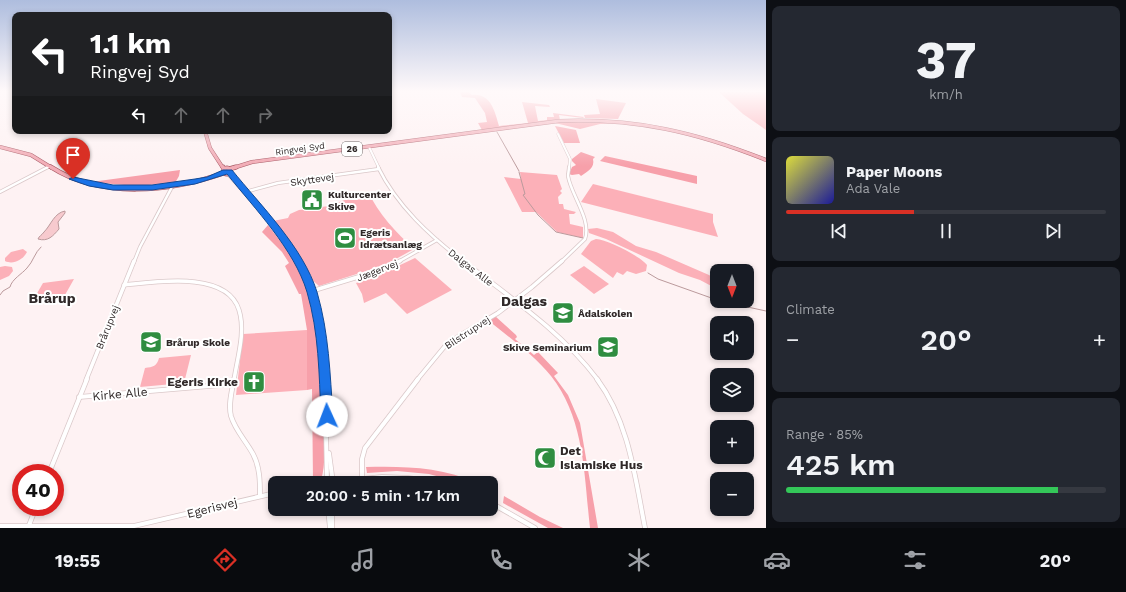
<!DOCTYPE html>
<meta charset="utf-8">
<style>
body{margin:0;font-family:"Work Sans",sans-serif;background:#242831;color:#f1f3f6;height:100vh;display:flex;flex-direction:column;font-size:15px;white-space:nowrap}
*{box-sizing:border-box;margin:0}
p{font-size:13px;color:#9ea1a6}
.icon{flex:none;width:22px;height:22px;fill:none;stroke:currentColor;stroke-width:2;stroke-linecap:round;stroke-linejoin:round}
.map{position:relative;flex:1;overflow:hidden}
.panel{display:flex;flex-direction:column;gap:6px;padding:6px;background:#0d0f14;width:360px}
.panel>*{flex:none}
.banner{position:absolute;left:12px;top:12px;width:380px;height:122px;border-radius:8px;box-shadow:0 2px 6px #0003;background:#202124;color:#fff;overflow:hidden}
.needle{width:26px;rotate:180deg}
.controls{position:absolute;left:710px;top:264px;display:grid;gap:8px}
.controls a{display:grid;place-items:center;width:44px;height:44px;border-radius:8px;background:#171b24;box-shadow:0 2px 6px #0003;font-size:20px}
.speed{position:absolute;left:12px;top:464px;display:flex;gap:8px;font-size:20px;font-weight:700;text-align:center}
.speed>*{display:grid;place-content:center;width:52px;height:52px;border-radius:50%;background:#171b24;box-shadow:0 2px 6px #0003;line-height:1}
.speed .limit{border:6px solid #d22;background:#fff;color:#111}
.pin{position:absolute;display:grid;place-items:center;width:34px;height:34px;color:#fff;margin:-41px -17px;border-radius:50% 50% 50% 0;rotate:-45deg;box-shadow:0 0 4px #0007}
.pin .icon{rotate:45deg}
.me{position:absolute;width:44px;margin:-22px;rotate:358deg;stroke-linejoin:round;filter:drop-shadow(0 0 3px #0008)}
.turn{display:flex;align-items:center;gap:14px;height:84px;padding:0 12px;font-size:18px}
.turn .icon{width:52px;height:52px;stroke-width:2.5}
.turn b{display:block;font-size:28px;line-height:34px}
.lanes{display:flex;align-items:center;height:38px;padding:0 12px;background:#0003;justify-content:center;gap:20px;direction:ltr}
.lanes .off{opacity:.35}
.big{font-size:30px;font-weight:600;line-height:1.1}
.panel .widget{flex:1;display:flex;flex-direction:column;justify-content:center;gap:6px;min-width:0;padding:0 14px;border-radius:8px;background:#242831}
.panel .dial{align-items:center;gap:0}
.dial b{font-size:52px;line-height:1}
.song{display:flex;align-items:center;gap:12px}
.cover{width:48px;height:48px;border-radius:6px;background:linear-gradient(135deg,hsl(60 70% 55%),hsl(240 70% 35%))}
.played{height:4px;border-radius:2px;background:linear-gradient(90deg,#d93025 40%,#363941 40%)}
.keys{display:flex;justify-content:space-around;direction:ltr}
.heat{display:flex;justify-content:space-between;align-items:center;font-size:22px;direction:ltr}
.charge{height:6px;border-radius:3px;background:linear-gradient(90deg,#34c759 85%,#363941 0)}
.trip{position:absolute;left:268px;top:476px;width:230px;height:40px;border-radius:8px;background:#171b24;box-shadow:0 2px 6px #0003;font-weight:600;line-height:40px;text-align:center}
.tab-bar{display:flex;height:64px;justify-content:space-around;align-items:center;background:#090b0e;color:#9ea1a6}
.tab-bar .icon{width:28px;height:28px}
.tab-bar .current{color:#d93025}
.tab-bar b{font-size:18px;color:#f1f3f6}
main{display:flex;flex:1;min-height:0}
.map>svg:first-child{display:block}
.green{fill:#fcb0b8}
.forest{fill:#f7a0aa}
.water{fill:#f7cace;stroke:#bb9a9c}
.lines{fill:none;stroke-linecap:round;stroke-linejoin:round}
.stream{stroke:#bb9a9c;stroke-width:1}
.minor-far3-casing{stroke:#dac8c9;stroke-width:3}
.minor-far2-casing{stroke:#dac8c9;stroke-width:4}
.minor-far1-casing{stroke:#dac8c9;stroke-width:5}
.minor-casing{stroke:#dac8c9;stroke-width:5.5}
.major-far1-casing{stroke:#a85a65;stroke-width:4}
.major-casing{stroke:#a85a65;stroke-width:5}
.minor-far3{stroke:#fff;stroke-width:2}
.minor-far2{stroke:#fff;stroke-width:2.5}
.minor-far1{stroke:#fff;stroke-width:3.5}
.minor{stroke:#fff;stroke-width:4}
.major-far1{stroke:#f2acb6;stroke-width:3}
.major{stroke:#f2acb6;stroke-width:3.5}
.route{fill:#1a73e8;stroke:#114b97}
.labels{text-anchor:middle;stroke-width:4;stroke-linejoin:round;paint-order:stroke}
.far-street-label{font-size:9px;fill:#302929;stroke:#fff}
.shield{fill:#fff;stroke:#6e6969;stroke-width:1}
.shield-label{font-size:9px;font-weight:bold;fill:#302929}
.street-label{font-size:10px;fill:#302929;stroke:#fff}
.poi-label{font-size:10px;font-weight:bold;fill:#302929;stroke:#fff;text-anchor:start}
.near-poi-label{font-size:12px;font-weight:bold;fill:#302929;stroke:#fff;text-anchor:end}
.near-street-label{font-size:12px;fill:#302929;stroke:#fff}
.district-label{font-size:14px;font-weight:bold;fill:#302929;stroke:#fff}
</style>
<main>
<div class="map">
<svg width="766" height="528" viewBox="0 0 766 528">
<rect width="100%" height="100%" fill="#fef2f3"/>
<g class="green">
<path d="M719,92H766V130L743,114Z"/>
<path d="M520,172L557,175L562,189L560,191L562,193L558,197L559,204H563L564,209L576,212L574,214H569L570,224L583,227V238L557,232L536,212H522L504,177L521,179Z"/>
<path d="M593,184L713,214V222L718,237L581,202Z"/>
<path d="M368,191C378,214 397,233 414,249L385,265L319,286L310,278L298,254L273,221L288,218L290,214L299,210L329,206Z"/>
<path d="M597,228L613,232L636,246L656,252L709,275L717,280V289L700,280L679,273L606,239L589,233L588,229Z"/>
<path d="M596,239C608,240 640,256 647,265L646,271L636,274L627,271L623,275L617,272L613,278L581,254L591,241Z"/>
<path d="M23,249L27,252C23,260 13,265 5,261V258L11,252Z"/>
<path d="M415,258L452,290L407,314L386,293L364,303L362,294L356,283L381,274Z"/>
<path d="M5,266L12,267L13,271L9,276L0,280V267Z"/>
<path d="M584,266L609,284L594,294L570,275Z"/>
<path d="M74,279L61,302H32L43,283Z"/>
<path d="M307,330V390L236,395L243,334Z"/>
<path d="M191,355L184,383L140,387L145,368C153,367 157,366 159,358Z"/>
</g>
<g class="forest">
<path d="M460,92H469L472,95C491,93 495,112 499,126L528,123L522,102L549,105L550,107L535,106L538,121L547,120V117H554L553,113L584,117L583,118L559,115L560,120L482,130L478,123L487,122L485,113L475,98L462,97Z"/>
<path d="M596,99L626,103L618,119L585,118L584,115L600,114Z"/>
<path d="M565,122L615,123L600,124L580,129L555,123Z"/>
<path d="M555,126L576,130L580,143H564Z"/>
<path d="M581,152L595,157L593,159C595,168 588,171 581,176L579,174L572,175L569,174L572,167L576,165L572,161V159Z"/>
<path d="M605,156L697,176V184L600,161Z"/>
<path d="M180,170L179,176L175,183L135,186L91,182Z"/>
<path d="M268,225C278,238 288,250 296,265C321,312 321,364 323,417C323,437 327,461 321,480L313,481L312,389L307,390V330L301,294H299L285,266L289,263L282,252L262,232Z"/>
<path d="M495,316L516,335L517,337L515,339L534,355L538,352L558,373L554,376L568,395L580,423L598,528H590C584,476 585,419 551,376C534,355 510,338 489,321Z"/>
<path d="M366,467C404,466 442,467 477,483H462L429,474L397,471L367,473Z"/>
<path d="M504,496L540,517L563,528H548L503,503Z"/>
</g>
<path class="water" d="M65,211V213L58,222L59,229C53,236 48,242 38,239C39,236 42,235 44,232C51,225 54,213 65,211Z"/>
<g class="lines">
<g class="stream">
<path d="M757,92H760"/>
<path d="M764,92L766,94"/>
<path d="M497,132L519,171"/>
<path d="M519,172L525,194L523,195L538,215L556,232L583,238"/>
<path d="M648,273L658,279L717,300"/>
<path d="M0,295L3,291L10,287C12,279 22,274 27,268C33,262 35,252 41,247"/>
<path d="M720,301L766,311"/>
</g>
<g class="minor-far3-casing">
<g id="minor-far3">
<path d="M558,134L570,159L569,168"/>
<path d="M369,147L379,168"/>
<path d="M46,168L50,166"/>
</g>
</g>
<g class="minor-far2-casing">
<g id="minor-far2">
<path d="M378,167C397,206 430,236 464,262"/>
<path d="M227,173L275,227L298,262"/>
<path d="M0,192L48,167"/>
<path d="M245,192L278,183L379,169"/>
<path d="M134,262L140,247L173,185"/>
<path d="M398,262L437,240"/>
<path d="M561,262L585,239C592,220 571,195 568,176C568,174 569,170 569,167"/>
</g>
</g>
<g class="minor-far1-casing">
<g id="minor-far1">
<path d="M298,261C318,297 323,339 325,380"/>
<path d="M463,261C511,298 561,331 598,380"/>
<path d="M124,285C155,282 227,270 239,310C246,332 237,359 234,380"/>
<path d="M312,291L381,270L400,261"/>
<path d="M86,380L134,261"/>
<path d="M417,380L445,346L459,336L498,313L532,287L562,261"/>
</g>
</g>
<g class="minor-casing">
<g id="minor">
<path d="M234,379C232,391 228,404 231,416C235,430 246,441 253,454C260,467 260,482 260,496"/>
<path d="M325,379L327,483"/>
<path d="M597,379C629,422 635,477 645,528"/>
<path d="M79,397L233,384"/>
<path d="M329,453L333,483"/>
<path d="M49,473L87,379"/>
<path d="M324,483L382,477L408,478L441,483"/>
<path d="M362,483V459L365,448L418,379"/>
<path d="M363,483L385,479"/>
<path d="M491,503L535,528"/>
<path d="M328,509L330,528"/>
<path d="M332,509V528"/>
<path d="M0,526H134L275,493"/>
<path d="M28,528L36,507"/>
</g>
</g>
<g class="major-far1-casing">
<g id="major-far1">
<path d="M205,131L210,148L223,168"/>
<path d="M0,147L31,155L52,168"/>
<path d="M233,168L252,162L559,121C635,118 696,132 766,160"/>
</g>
</g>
<g class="major-casing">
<g id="major">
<path d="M51,167C101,199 170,192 224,173"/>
<path d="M223,167L224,169"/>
<circle cx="227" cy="171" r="3"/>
<path d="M229,169L236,167"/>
</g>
</g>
<use href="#minor-far3" class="minor-far3"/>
<use href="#minor-far2" class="minor-far2"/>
<use href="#minor-far1" class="minor-far1"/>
<use href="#minor" class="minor"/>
<use href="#major-far1" class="major-far1"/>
<use href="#major" class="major"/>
</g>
<linearGradient id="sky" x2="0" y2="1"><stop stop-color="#aebdde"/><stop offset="0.55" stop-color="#fff9fa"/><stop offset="1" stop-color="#fff9fa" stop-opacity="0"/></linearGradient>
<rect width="766" height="166" fill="url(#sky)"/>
<path class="route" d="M223,170H232C261,206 303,247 317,292C329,333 330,374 333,416L331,420L327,422L322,420L321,416C319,374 319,333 307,292C294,249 255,209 227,174L195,184L152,190H113L89,186L69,179L73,177L113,185H152L195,179L207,177Z"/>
<defs>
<g id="civic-square" transform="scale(1.15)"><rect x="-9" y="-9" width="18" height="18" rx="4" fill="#2f8d40" stroke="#fff"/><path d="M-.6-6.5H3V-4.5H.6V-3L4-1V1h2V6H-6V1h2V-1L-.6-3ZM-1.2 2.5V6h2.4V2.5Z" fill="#fff"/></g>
<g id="stadium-square" transform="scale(1.15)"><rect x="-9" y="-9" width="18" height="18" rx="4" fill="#2f8d40" stroke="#fff"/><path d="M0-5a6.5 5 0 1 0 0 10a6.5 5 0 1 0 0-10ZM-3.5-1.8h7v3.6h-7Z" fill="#fff"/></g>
<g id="school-square" transform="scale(1.15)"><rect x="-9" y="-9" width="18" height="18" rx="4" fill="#2f8d40" stroke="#fff"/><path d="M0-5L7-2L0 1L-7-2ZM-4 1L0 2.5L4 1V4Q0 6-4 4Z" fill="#fff"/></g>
<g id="church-square" transform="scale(1.15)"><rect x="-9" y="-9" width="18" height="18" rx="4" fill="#2f8d40" stroke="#fff"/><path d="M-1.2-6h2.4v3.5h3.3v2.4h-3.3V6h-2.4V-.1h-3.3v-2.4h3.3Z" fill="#fff"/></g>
<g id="mosque-square" transform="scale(1.15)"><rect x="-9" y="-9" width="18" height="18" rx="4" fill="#2f8d40" stroke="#fff"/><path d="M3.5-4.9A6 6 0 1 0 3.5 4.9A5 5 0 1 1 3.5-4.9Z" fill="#fff"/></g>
</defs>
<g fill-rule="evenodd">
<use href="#civic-square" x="312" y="200"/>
<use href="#stadium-square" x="345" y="238"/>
<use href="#school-square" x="563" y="313"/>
<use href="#school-square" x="151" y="342"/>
<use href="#school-square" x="608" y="347"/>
<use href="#church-square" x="254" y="382"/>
<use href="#mosque-square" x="545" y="458"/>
</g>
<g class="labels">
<g class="far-street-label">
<text transform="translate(300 149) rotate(-8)" y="3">Ringvej Syd</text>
</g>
<rect class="shield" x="342" y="142" width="20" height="14" rx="3"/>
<g class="shield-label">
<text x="352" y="152">26</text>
</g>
<g class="street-label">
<text transform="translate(312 179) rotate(-8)" y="4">Skyttevej</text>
<text transform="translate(471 267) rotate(38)" y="4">Dalgas Alle</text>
<text transform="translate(377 270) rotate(-21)" y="4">Jægervej</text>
<text transform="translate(107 327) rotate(-68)" y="4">Brårupvej</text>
<text transform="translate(467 332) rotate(-33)" y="4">Bilstrupvej</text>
</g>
<g class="poi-label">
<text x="328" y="198">Kulturcenter<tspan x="328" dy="12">Skive</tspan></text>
<text x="360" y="236">Egeris<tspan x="360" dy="12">Idrætsanlæg</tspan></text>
<text x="578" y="317">Ådalskolen</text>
<text x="166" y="346">Brårup Skole</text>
<text x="592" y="351" text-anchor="end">Skive Seminarium</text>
</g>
<g class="near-poi-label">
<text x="238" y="386">Egeris Kirke</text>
<text x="560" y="455" text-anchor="start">Det<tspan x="560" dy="14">Islamiske Hus</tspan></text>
</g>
<g class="near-street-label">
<text transform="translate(120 394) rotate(-5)" y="4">Kirke Alle</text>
<text transform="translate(212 508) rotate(-14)" y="4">Egerisvej</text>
</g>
<g class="district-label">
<text x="52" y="303">Brårup</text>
<text x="524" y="306">Dalgas</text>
</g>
</g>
</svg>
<div class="controls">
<a><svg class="needle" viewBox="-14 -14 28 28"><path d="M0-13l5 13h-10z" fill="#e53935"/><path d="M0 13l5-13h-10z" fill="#9ea1a6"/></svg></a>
<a><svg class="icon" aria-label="sound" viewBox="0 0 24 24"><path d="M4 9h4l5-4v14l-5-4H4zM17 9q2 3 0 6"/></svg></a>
<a><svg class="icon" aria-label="layers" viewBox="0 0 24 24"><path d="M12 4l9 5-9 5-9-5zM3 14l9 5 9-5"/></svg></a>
<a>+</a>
<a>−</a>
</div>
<div class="speed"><div class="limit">40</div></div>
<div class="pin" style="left:73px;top:179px;background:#d93025"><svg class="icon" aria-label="arrive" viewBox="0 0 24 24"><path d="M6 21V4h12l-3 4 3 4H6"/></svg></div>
<svg class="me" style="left:327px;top:416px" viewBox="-20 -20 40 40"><circle r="19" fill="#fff"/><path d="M0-13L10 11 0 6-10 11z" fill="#1a73e8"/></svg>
<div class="trip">20:00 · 5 min · 1.7 km</div>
<div class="banner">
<div class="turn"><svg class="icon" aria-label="left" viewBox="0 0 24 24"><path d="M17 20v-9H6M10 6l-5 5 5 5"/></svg><div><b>1.1 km</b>Ringvej Syd</div></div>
<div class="lanes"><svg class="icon" aria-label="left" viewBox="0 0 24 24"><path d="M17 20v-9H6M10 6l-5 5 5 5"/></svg><svg class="icon off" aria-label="ahead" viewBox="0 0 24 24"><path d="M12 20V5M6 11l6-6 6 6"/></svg><svg class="icon off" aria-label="ahead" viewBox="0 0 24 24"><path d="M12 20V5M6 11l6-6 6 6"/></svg><svg class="icon off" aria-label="right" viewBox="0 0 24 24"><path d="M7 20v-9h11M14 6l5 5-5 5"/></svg></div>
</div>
</div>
<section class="panel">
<div class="widget dial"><b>37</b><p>km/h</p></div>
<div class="widget">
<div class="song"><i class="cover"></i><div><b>Paper Moons</b><p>Ada Vale</p></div></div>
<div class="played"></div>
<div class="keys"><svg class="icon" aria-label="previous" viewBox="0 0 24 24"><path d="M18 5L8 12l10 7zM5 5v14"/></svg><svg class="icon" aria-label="pause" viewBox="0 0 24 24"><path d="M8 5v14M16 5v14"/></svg><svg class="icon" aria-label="next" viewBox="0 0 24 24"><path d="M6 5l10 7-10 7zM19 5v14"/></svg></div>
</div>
<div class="widget"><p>Climate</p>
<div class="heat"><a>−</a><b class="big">20°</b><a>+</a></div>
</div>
<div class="widget"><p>Range · 85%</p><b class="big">425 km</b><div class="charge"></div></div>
</section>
</main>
<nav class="tab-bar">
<b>19:55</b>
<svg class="icon current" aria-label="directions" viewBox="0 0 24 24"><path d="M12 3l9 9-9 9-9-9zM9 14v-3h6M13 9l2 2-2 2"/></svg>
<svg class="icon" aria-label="music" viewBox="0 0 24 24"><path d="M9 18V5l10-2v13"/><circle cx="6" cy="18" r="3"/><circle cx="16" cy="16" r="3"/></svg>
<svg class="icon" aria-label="phone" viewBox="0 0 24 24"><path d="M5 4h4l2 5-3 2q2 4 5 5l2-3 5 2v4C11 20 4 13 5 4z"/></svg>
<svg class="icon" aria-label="climate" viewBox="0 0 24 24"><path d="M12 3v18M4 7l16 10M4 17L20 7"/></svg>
<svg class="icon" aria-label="car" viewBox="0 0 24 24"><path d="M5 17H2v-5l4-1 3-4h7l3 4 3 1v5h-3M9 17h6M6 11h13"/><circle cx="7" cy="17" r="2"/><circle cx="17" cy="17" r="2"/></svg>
<svg class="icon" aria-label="filters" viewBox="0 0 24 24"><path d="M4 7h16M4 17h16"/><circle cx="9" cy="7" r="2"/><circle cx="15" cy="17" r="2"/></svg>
<b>20°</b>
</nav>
